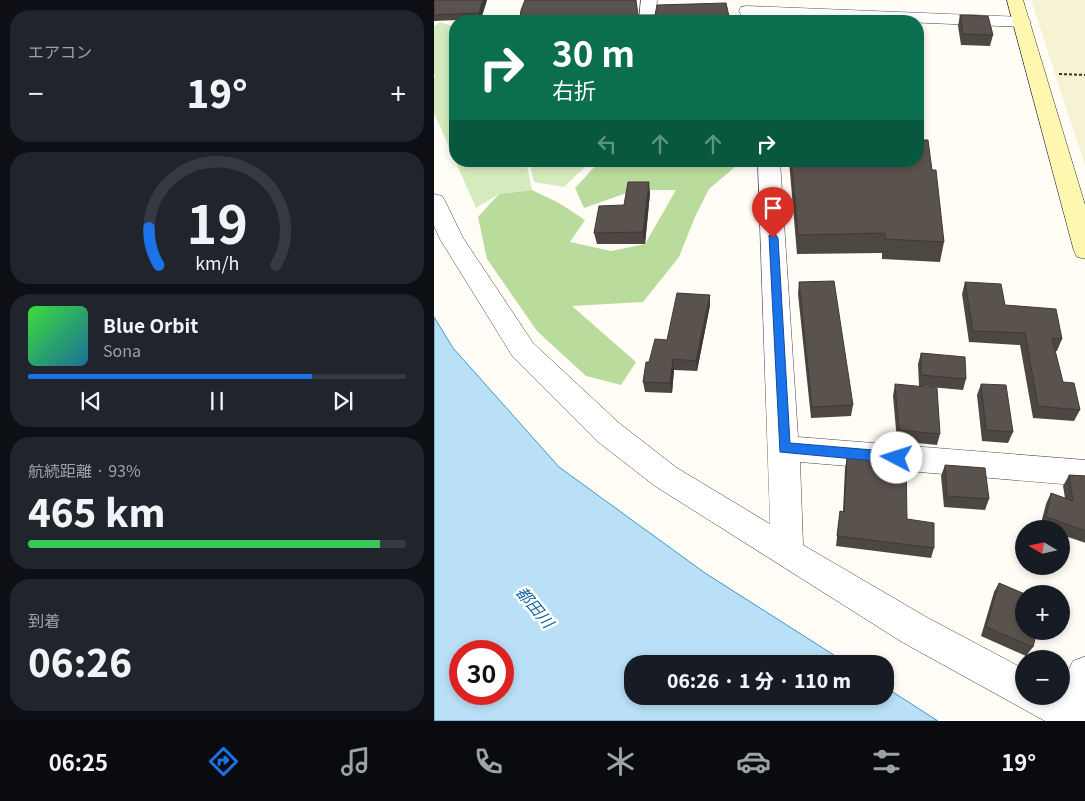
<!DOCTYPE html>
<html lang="ja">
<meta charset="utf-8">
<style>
body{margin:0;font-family:Georgia,"Noto Sans JP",serif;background:#20242c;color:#f1f3f6;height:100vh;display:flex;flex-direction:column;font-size:19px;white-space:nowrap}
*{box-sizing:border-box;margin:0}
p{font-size:16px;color:#9ea1a6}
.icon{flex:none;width:28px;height:28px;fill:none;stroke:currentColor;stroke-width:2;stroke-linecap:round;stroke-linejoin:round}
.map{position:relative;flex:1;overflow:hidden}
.sheet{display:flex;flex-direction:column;gap:10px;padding:10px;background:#0d0f14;width:434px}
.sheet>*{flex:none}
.guide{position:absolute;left:15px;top:15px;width:475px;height:152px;border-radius:20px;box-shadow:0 2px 8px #0003;background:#0b6e4f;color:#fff;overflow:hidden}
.needle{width:32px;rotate:279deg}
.buttons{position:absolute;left:581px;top:520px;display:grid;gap:10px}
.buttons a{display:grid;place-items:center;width:55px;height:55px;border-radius:50%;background:#171b24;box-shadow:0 2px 8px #0003;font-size:25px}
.speed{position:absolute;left:15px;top:640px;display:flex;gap:10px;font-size:25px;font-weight:700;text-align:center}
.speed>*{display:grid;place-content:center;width:65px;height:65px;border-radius:50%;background:#171b24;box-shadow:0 2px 8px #0003;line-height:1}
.speed .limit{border:8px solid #d22;background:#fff;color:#111}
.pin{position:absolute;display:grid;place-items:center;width:42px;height:42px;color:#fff;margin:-51px -21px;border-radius:50% 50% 50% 0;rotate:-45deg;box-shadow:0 0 5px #0007}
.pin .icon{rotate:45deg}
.me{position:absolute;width:55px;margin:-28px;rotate:275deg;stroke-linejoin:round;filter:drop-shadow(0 0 4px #0008)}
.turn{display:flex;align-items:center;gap:18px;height:105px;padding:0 20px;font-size:22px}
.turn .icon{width:65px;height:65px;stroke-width:2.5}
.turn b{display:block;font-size:35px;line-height:42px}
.lanes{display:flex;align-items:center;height:48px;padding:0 20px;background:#0003;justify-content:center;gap:25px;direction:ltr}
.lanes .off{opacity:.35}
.big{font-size:38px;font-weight:800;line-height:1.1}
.sheet .widget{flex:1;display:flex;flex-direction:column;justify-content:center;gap:8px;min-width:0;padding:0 18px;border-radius:20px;background:#20242c}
.sheet .dial{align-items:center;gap:0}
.dial svg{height:130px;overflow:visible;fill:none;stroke:#363941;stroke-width:7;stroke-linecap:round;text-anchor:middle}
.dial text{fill:#f1f3f6;stroke:none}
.song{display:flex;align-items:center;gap:15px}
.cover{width:60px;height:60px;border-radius:8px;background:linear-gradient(135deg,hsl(120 70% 55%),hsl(200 70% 35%))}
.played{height:5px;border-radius:2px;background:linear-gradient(90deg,#1a73e8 75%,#363941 75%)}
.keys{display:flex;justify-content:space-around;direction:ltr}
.heat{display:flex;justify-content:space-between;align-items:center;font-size:28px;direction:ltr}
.charge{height:8px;border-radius:4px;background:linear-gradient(90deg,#34c759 93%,#363941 0)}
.trip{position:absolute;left:190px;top:655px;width:270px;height:50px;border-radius:20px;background:#171b24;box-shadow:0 2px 8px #0003;font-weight:800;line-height:50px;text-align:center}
.menu{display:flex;height:80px;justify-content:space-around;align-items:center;background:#090b0e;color:#9ea1a6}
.menu .icon{width:35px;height:35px}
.menu .current{color:#1a73e8}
.menu b{font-size:22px;color:#f1f3f6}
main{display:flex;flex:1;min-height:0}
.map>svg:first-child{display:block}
.farmland{fill:#f6f3d4}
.green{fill:#d5ebbd}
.forest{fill:#b9dc9c}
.water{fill:#b9e0f7;stroke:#3f96cf;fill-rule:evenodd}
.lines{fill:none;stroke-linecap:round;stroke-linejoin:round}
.street-casing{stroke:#444;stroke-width:1}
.secondary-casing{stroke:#333;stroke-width:1}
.path{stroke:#333;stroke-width:2;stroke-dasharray:3 2;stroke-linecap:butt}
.street{fill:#fff;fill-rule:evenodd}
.secondary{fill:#fff6b0;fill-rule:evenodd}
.wall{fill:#4d4742}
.shaded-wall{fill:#3f3936}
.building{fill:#5a524d;stroke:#3f3936}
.route{fill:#1a73e8;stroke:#114b97}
.labels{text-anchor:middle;stroke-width:5;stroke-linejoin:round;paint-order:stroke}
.near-water-label{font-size:16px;font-style:italic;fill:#1768a6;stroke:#fff}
</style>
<main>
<section class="sheet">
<div class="widget"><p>エアコン</p>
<div class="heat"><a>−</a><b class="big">19°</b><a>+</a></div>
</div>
<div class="widget dial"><svg viewBox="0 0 100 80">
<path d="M14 69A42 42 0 1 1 86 69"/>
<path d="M14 69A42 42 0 0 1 8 46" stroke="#1a73e8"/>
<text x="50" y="56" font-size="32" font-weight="700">19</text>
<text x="50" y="72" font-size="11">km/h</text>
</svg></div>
<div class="widget">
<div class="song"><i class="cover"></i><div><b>Blue Orbit</b><p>Sona</p></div></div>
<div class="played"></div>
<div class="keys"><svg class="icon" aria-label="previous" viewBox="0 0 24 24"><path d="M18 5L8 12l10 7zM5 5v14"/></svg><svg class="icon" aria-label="pause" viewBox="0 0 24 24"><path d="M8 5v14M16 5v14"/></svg><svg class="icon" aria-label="next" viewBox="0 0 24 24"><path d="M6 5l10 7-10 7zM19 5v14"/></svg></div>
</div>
<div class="widget"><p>航続距離 · 93%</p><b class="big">465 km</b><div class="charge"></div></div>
<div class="widget"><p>到着</p><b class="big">06:26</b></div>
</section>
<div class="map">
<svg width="652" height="721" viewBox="0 0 652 721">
<rect width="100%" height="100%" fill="#fffdf5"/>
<path class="farmland" d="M597,0H651V166Z"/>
<g class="green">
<path d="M6,22L21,27V161H92L98,190L65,194L42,208L0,113V77L2,78L0,74V26Z"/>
<path d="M95,161H157L130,187L100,182Z"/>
</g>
<path class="forest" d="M166,161H240L257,167L260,161H308L275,189L261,217L245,257L209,302L138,306L202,362L187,385L152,376L103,331L53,259L44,217L65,194L98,190L125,203L151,220L136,242L177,251L211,244L242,190H201L150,208L141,188Z"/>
<path class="water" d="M0,317L19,348L125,467L271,573L414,664H199V696H451V687L504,721H0ZM26,651H69V694H26Z"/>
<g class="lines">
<g class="street-casing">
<g id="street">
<path d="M207,0H223L221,21H205Z"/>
<path d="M313,6L588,17L594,18L597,22L594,26L588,27L307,15L305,11L307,7Z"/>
<path d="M324,161H346L364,437L652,460V486L366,462L369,545L494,618L590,669V696H628V684L639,661L652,656V721H611L468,642L221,486L163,441L79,357L6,239L0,226V194L8,196L11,201L29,238L99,343L185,423L243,468L336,524Z"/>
</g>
</g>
<g class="secondary-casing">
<path id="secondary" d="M573,0H589L652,208V259L643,257L640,251Z"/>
</g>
<path class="path" d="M625,74L652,75"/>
<use href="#street" class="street"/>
<use href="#secondary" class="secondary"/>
</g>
<g class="wall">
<path d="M0,0H53L47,19L0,21Z"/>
<path d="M526,15L559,35L556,46L527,45L524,26Z"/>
<path d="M230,161H250V162L230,163Z"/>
<path d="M355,161H484L498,170L510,242L506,262L448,259V253L363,254Z"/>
<path d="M216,193L211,244H163L160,233L190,205Z"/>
<path d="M365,282L419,405L417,416L377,418L364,294Z"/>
<path d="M531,282L628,339L623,351H621L629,382L646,410L640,421L599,418L586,345L535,342L528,294Z"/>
<path d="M276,295V305L263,371L240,370L238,393L211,392L209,382L215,362L233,340Z"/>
<path d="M487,353L532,379L529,390L485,386L484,364Z"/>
<path d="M461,384L506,434L503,445L463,441L459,396Z"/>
<path d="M547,384L579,432L574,443L548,441L543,395Z"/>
<path d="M413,457L500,548L497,558L402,546L406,511L409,512L411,468Z"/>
<path d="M511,465L555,499L551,510L510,507L507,476Z"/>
<path d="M635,475L652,476V543L628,535V529H611L606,527L612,504L617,493L631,498L629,486Z"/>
<path d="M565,583L599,647L592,656L547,636L560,592Z"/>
</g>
<g class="shaded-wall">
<path d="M49,0H53L47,19L45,13Z"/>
<path d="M215,182L216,193L211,244L209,232Z"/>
<path d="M276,295V305L263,371L262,361Z"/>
<path d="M239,359L240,370L238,393L236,383Z"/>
</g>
<g class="building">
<path d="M0,0H49L45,13L0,15Z"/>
<path d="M91,0H202L204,15H221L223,5L292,3L296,21H88L86,18L87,10Z"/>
<path d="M526,15L554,16L559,35L529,34Z"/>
<path d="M484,140H494L498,170H502L510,242L451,239V233L364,235L357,161H484Z"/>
<path d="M194,182H215L209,232L160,233L165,206L190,205Z"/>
<path d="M400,281L419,405L378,407L365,282Z"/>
<path d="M531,282L567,284L571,305L622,309L628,339L618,338L629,382L640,383L646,410L604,406L591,333L539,331Z"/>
<path d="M243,293L276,295L262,361L239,359L236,383L209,382L212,362H215L221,339L233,340Z"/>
<path d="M487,353L531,357L532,379L487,375Z"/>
<path d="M461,384L503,388L506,434L465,430Z"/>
<path d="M547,384L572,385L579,432L552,430Z"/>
<path d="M413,457L472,462L473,519L500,523V548L403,536L406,511L410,512Z"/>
<path d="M511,465L551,468L555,499L513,496Z"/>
<path d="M635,475L652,476V531L612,517L617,493L639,501Z"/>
<path d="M565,583L591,594H590V631H603L599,647L552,627Z"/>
</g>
<path class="route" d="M335,235H342L344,238L356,443L463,452L470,458L468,461L463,463L346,452Z"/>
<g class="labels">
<g class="near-water-label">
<text transform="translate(101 607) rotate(50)" y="6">都田川</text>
</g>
</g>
</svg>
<div class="buttons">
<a><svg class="needle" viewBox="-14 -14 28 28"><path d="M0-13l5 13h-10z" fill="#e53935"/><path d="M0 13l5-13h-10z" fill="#9ea1a6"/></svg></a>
<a>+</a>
<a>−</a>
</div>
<div class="speed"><div class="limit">30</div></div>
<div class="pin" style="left:339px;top:238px;background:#d93025"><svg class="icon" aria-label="arrive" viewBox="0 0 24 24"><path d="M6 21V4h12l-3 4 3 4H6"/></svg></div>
<svg class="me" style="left:463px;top:458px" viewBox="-20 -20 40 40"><circle r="19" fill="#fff"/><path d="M0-13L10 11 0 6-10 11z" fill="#1a73e8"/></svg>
<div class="trip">06:26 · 1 分 · 110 m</div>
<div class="guide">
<div class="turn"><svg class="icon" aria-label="right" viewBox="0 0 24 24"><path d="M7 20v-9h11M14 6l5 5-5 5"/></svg><div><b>30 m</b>右折</div></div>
<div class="lanes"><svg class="icon off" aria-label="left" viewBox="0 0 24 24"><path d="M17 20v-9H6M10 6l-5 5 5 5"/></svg><svg class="icon off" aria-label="ahead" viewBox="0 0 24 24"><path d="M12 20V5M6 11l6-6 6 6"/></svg><svg class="icon off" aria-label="ahead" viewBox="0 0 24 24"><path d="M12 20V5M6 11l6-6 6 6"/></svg><svg class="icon" aria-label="right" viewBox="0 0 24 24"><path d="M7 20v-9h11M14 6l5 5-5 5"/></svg></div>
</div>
</div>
</main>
<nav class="menu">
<b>06:25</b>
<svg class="icon current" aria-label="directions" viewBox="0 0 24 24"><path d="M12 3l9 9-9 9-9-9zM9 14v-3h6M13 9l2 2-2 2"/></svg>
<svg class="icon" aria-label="music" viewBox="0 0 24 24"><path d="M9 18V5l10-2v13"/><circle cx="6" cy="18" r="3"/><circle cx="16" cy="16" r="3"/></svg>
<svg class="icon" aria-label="phone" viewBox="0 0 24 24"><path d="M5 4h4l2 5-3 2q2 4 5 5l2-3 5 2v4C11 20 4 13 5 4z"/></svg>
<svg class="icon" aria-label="climate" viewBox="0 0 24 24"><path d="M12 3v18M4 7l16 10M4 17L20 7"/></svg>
<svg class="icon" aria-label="car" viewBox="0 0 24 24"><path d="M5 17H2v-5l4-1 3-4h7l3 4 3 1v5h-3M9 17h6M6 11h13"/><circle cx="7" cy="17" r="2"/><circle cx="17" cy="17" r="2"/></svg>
<svg class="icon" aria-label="filters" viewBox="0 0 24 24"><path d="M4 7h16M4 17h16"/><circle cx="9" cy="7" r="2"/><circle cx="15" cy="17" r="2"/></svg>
<b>19°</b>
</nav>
